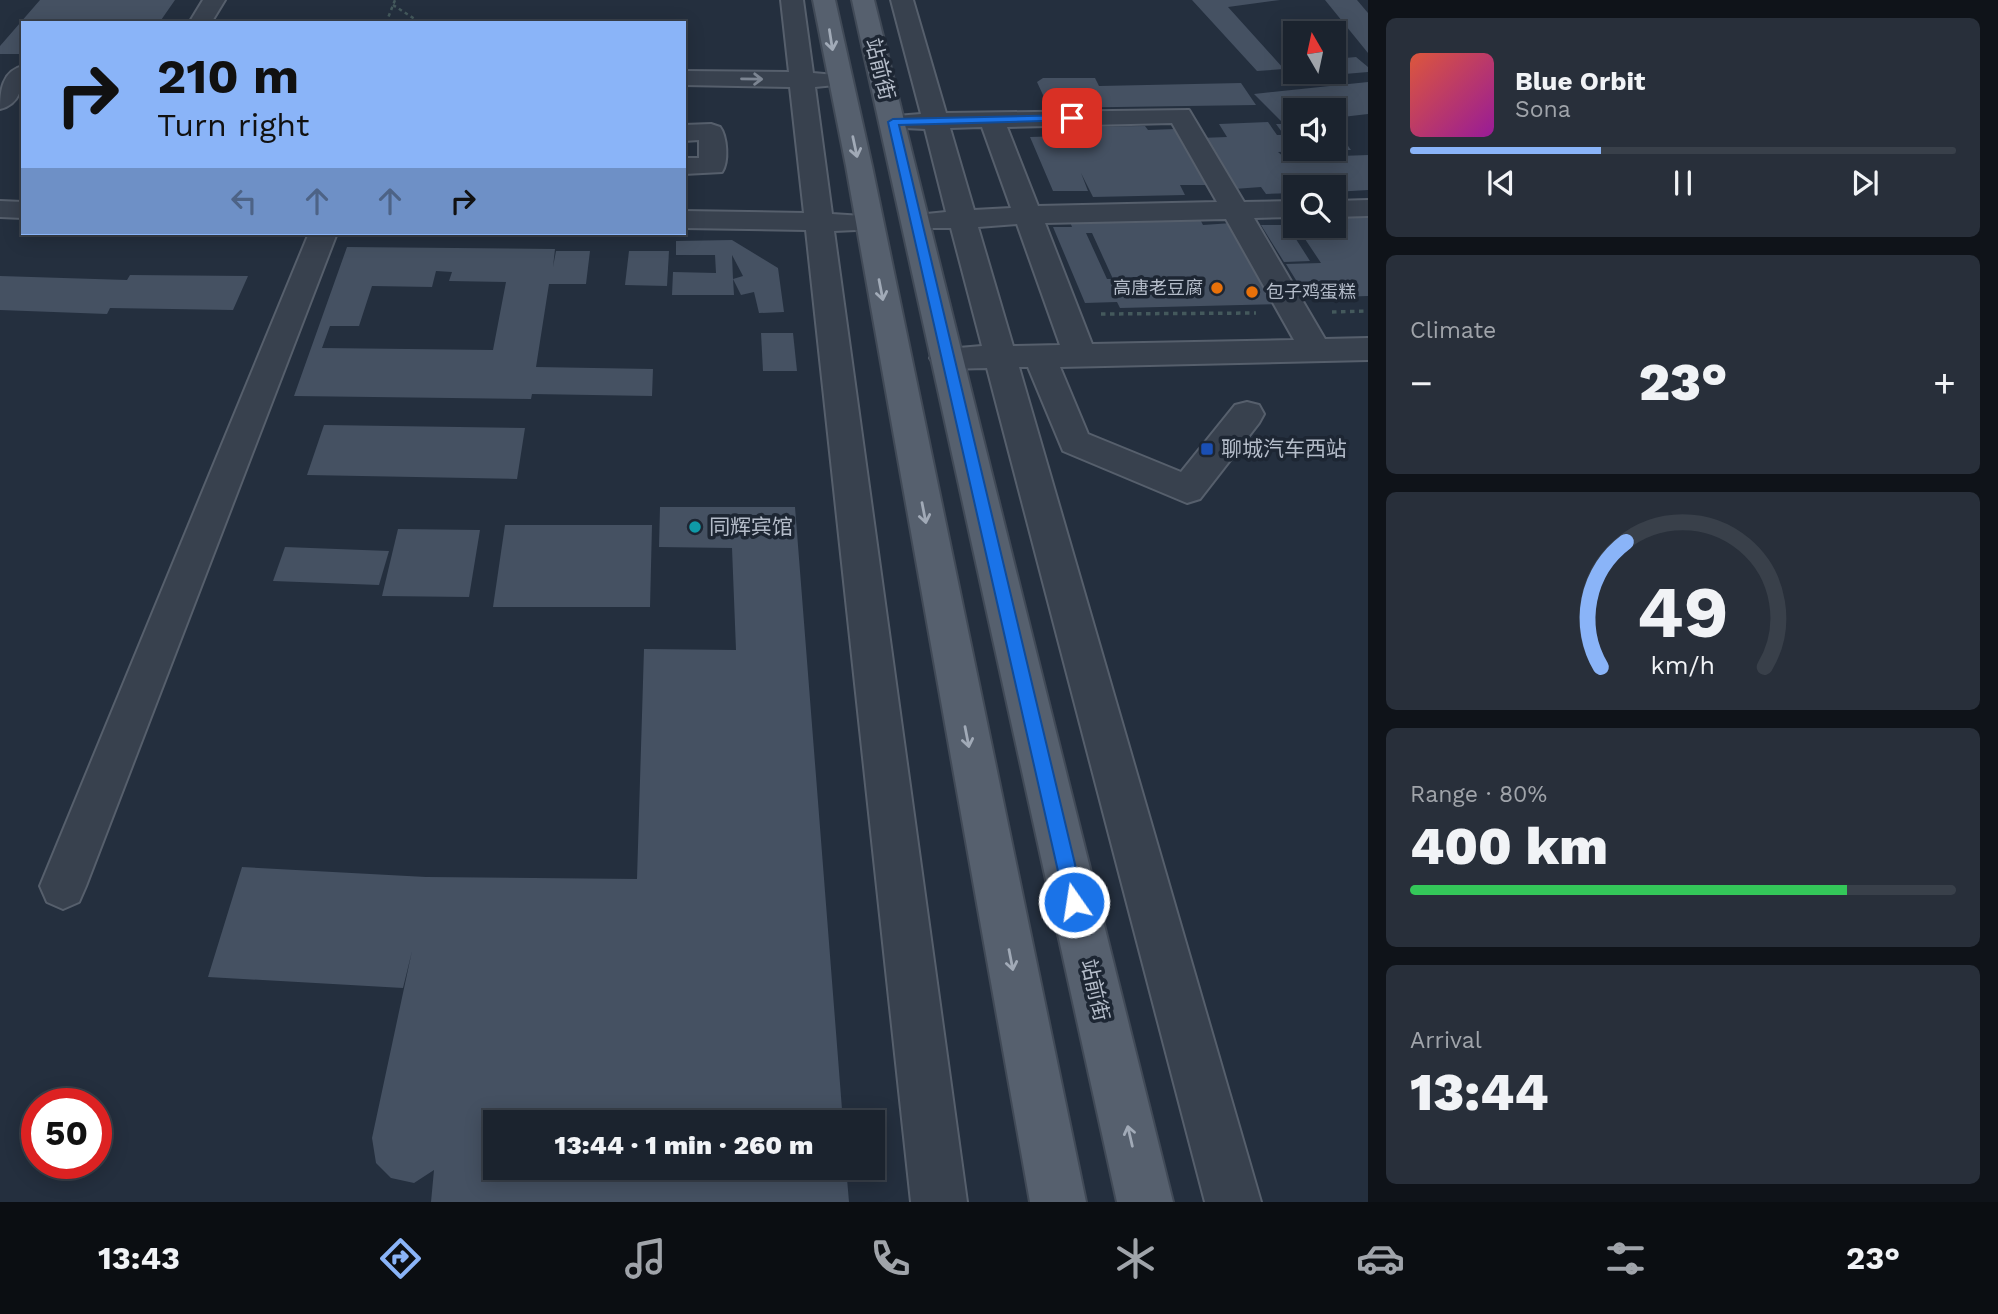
<!DOCTYPE html>
<meta charset="utf-8">
<style>
body{margin:0;font-family:"Work Sans","Noto Sans SC",sans-serif;background:#282f3a;color:#f1f3f6;height:100vh;display:flex;flex-direction:column;font-size:26px;white-space:nowrap}
*{box-sizing:border-box;margin:0}
p{font-size:23px;color:#a0a4aa}
.icon{flex:none;width:38px;height:38px;fill:none;stroke:currentColor;stroke-width:2;stroke-linecap:round;stroke-linejoin:round}
.map{position:relative;flex:1;overflow:hidden}
.side{display:flex;flex-direction:column;gap:18px;padding:18px;background:#0f1319;width:630px}
.side>*{flex:none}
.banner{position:absolute;left:21px;top:21px;width:665px;height:214px;border-radius:0px;box-shadow:0 4px 18px #0003,0 0 0 2px #39404a;background:#8ab4f8;color:#111;overflow:hidden}
.needle{width:46px;rotate:351deg}
.controls{position:absolute;left:1283px;top:21px;display:grid;gap:14px}
.controls a{display:grid;place-items:center;width:63px;height:63px;border-radius:0px;background:#1b232e;box-shadow:0 4px 18px #0003,0 0 0 2px #39404a;font-size:35px}
.speed{position:absolute;left:21px;top:1088px;display:flex;gap:14px;font-size:35px;font-weight:700;text-align:center}
.speed>*{display:grid;place-content:center;width:91px;height:91px;border-radius:50%;background:#1b232e;box-shadow:0 4px 18px #0003,0 0 0 2px #39404a;line-height:1}
.speed .limit{border:10px solid #d22;background:#fff;color:#111}
.pin{position:absolute;display:grid;place-items:center;width:60px;height:60px;color:#fff;margin:-30px;border-radius:14px;box-shadow:0 4px 10px #0006}
.me{position:absolute;width:77px;margin:-38px;rotate:347deg;stroke-linejoin:round;filter:drop-shadow(0 0 5px #0008)}
.turn{display:flex;align-items:center;gap:24px;height:147px;padding:0 21px;font-size:32px}
.turn .icon{width:91px;height:91px;stroke-width:2.5}
.turn b{display:block;font-size:49px;line-height:60px}
.lanes{display:flex;align-items:center;height:66px;padding:0 21px;background:#0003;justify-content:center;gap:35px;direction:ltr}
.lanes .off{opacity:.35}
.big{font-size:52px;font-weight:800;line-height:1.1}
.side .tile{flex:1;display:flex;flex-direction:column;justify-content:center;gap:10px;min-width:0;padding:0 24px;border-radius:10px;background:#282f3a}
.side .dial{align-items:center;gap:0}
.dial svg{height:182px;overflow:visible;fill:none;stroke:#39404a;stroke-width:7;stroke-linecap:round;text-anchor:middle}
.dial text{fill:#f1f3f6;stroke:none}
.song{display:flex;align-items:center;gap:21px}
.cover{width:84px;height:84px;border-radius:10px;background:linear-gradient(135deg,hsl(10 70% 55%),hsl(300 70% 35%))}
.played{height:7px;border-radius:4px;background:linear-gradient(90deg,#8ab4f8 35%,#39404a 35%)}
.keys{display:flex;justify-content:space-around;direction:ltr}
.heat{display:flex;justify-content:space-between;align-items:center;font-size:38px;direction:ltr}
.charge{height:10px;border-radius:5px;background:linear-gradient(90deg,#34c759 80%,#39404a 0)}
.trip{position:absolute;left:483px;top:1110px;width:402px;height:70px;border-radius:0px;background:#1b232e;box-shadow:0 4px 18px #0003,0 0 0 2px #39404a;font-weight:800;line-height:70px;text-align:center}
.tab-bar{display:flex;height:112px;justify-content:space-around;align-items:center;background:#0b0e12;color:#a0a4aa}
.tab-bar .icon{width:49px;height:49px}
.tab-bar .active{color:#8ab4f8}
.tab-bar b{font-size:32px;color:#f1f3f6}
main{display:flex;flex:1;min-height:0}
.map>svg:first-child{display:block}
.building{fill:#455162;fill-rule:evenodd}
.lines{fill:none;stroke-linecap:round;stroke-linejoin:round}
.minor-casing{stroke:#565f6c;stroke-width:4}
.major-casing{stroke:#414a57;stroke-width:4}
.path-far1{stroke:#44595c;stroke-width:2.5;stroke-dasharray:3.5 3.5;stroke-linecap:butt}
.path{stroke:#44595c;stroke-width:3.5;stroke-dasharray:4.5 4.5;stroke-linecap:butt}
.minor{fill:#38414e;fill-rule:evenodd}
.major{fill:#56606e;fill-rule:evenodd}
.oneway{stroke:#a1aab7}
.oneway2{stroke:#7c8592}
.route{fill:#1a73e8;stroke:#114b97;stroke-width:2}
.food-dot{fill:#e8710a;stroke:#1d2633;stroke-width:2.5}
.transit-dot{fill:#1a4fb4;stroke:#1d2633;stroke-width:2.5}
.culture-dot{fill:#0f9aa8;stroke:#1d2633;stroke-width:2.5}
.labels{text-anchor:middle;stroke-width:7;stroke-linejoin:round;paint-order:stroke}
.far-poi-label{font-size:18px;fill:#b4bcc9;stroke:#1d2633;text-anchor:end}
.street-label{font-size:21px;fill:#b4bcc9;stroke:#1d2633}
.poi-label{font-size:21px;fill:#b4bcc9;stroke:#1d2633;text-anchor:start}
</style>
<main>
<div class="map">
<svg width="1368" height="1202" viewBox="0 0 1368 1202">
<rect width="100%" height="100%" fill="#242f3e"/>
<g class="building">
<path d="M40,0H175L159,23H23V54H0V46Z"/>
<path d="M1192,0H1280L1228,7L1284,69L1257,71Z"/>
<path d="M1325,0H1357L1368,13V53Z"/>
<path d="M1356,57L1368,67V72L1298,78L1283,63L1295,62V72H1334V59Z"/>
<path d="M1043,78H1095L1099,86L1241,83L1256,105L1049,108L1037,82Z"/>
<path d="M1368,82V114L1334,118V110H1295V122L1286,124L1295,123V149L1304,151L1278,152L1285,158L1368,155V190L1334,192V187H1295V193L1266,194L1261,187L1234,189L1200,138L1227,137L1219,124L1268,122L1277,135H1284L1276,124H1284L1254,94Z"/>
<path d="M1145,126L1148,130L1175,129L1210,185H1180L1185,195L1093,197L1081,173L1088,191H1053L1030,137L1063,136L1059,127Z"/>
<path d="M1334,127L1351,150H1334Z"/>
<path d="M1368,212V296L1307,298L1286,264L1321,263L1303,236H1294L1310,261L1284,262L1261,225H1291L1284,214H1295V226H1334V213Z"/>
<path d="M1200,219L1203,225L1232,223L1280,304L1120,308L1117,302L1085,303L1053,227H1072L1070,222ZM1086,233H1092L1113,279H1107Z"/>
<path d="M732,240L778,268L784,312L759,313L754,292L741,295L733,279L734,295H672L673,272L716,273L715,255H676V241ZM732,255L743,276L733,279Z"/>
<path d="M347,247L555,249L553,267L556,251H590L586,284H549L536,367L653,369L652,396L532,394L531,399L294,396ZM436,271L452,272L449,281L506,282L493,350L322,348L330,326H359L372,286L432,287Z"/>
<path d="M629,251H669L667,286L625,285Z"/>
<path d="M130,275L248,276L233,310L110,308L107,314L0,310V276L127,280Z"/>
<path d="M761,333H793L797,371H763Z"/>
<path d="M324,425L525,428L517,479L307,475Z"/>
<path d="M660,507H795L843,1122H495V1167H846L849,1202H431L434,1170L414,1183L391,1178L376,1163L372,1138L412,951L403,988L208,977L242,867L426,877L637,879L644,649L736,650L732,548L659,547Z"/>
<path d="M505,525H652L650,607H493Z"/>
<path d="M398,529L480,530L469,597L382,596Z"/>
<path d="M285,547L389,551L379,585L273,581Z"/>
</g>
<g class="lines">
<g class="minor-casing">
<g id="minor">
<path d="M203,0H225L211,23H189Z"/>
<path d="M781,0H803L813,73L835,75L838,80L835,85L815,87L832,214L878,217L882,223L878,229L834,231L967,1202H911L806,230L684,228V211L804,213L790,87L684,85V71L789,72Z"/>
<path d="M891,0H913L946,113L1189,110L1244,202L1295,201V217L1254,218L1325,339L1368,338V360L1060,367L1088,434L1181,472L1235,405L1247,402L1259,405L1264,414L1259,423L1200,499L1187,503L1063,451L1028,367H1019L1261,1202H1205L987,368L946,369L935,366L930,358L935,350L982,346L951,228H907L903,222L907,216L946,212L925,129L884,127L880,122L884,117L921,114ZM1172,123L1217,202L1038,206L1007,127ZM982,127L1011,208L974,210L950,128ZM1226,219L1294,340L1092,344L1045,223ZM1017,224L1060,345L1013,346L978,227Z"/>
<path d="M23,66C23,85 21,104 0,109C0,91 2,71 23,66Z"/>
<path d="M711,124L720,127C727,136 729,162 722,172L684,174V158H699V140L684,141V125Z"/>
<path d="M1368,200V216L1334,217V201Z"/>
<path d="M0,201L23,202V218L0,217Z"/>
<path d="M309,233H337L86,886L79,902L63,909L47,902L40,886Z"/>
</g>
</g>
<g class="major-casing">
<g id="major">
<path d="M813,0H835L872,166L1086,1202H1030L846,166Z"/>
<path d="M852,0H874L1173,1202H1117Z"/>
</g>
</g>
<g class="path-far1">
<path d="M393,5L421,23"/>
<path d="M386,23L395,0"/>
</g>
<g class="path">
<path d="M1332,312L1368,311"/>
<path d="M1101,314L1256,313"/>
</g>
<use href="#minor" class="minor"/>
<use href="#major" class="major"/>
</g>
<defs><path id="oneway-shaft" d="M-6 0H5M1.5-3L5.5 0L1.5 3" fill="none" stroke-width="1.6" stroke-linecap="round" stroke-linejoin="round" transform="scale(1.75)"/></defs>
<g class="oneway">
<use href="#oneway-shaft" transform="translate(831 40) rotate(81)"/>
<use href="#oneway-shaft" transform="translate(855 147) rotate(78)"/>
<use href="#oneway-shaft" transform="translate(881 290) rotate(79)"/>
<use href="#oneway-shaft" transform="translate(924 513) rotate(79)"/>
<use href="#oneway-shaft" transform="translate(967 737) rotate(79)"/>
<use href="#oneway-shaft" transform="translate(1011 960) rotate(79)"/>
<use href="#oneway-shaft" transform="translate(1130 1136) rotate(-103)"/>
</g>
<use class="oneway2" href="#oneway-shaft" transform="translate(752 79) rotate(1)"/>
<path class="route" d="M1072,115L1076,116V120L899,125L1084,902L1081,909L1074,912L1068,909L1065,902L888,122L893,119Z"/>
<g class="food-dot">
<circle cx="1217" cy="288" r="7"/>
<circle cx="1252" cy="292" r="7"/>
</g>
<rect class="transit-dot" x="1200" y="442" width="14" height="14" rx="3.5"/>
<circle class="culture-dot" cx="695" cy="527" r="7"/>
<g class="labels">
<g class="far-poi-label">
<text x="1203" y="294">高唐老豆腐</text>
<text x="1266" y="298" text-anchor="start">包子鸡蛋糕</text>
</g>
<g class="street-label">
<text transform="translate(880 69) rotate(76)" y="7">站前街</text>
<text transform="translate(1095 990) rotate(77)" y="7">站前街</text>
</g>
<g class="poi-label">
<text x="1221" y="456">聊城汽车西站</text>
<text x="709" y="534">同辉宾馆</text>
</g>
</g>
</svg>
<div class="controls">
<a><svg class="needle" viewBox="-14 -14 28 28"><path d="M0-13l5 13h-10z" fill="#e53935"/><path d="M0 13l5-13h-10z" fill="#a0a4aa"/></svg></a>
<a><svg class="icon" aria-label="sound" viewBox="0 0 24 24"><path d="M4 9h4l5-4v14l-5-4H4zM17 9q2 3 0 6"/></svg></a>
<a><svg class="icon" aria-label="search" viewBox="0 0 24 24"><circle cx="10" cy="10" r="6"/><path d="M15 15l6 6"/></svg></a>
</div>
<div class="speed"><div class="limit">50</div></div>
<div class="pin" style="left:1072px;top:118px;background:#d93025"><svg class="icon" aria-label="arrive" viewBox="0 0 24 24"><path d="M6 21V4h12l-3 4 3 4H6"/></svg></div>
<svg class="me" style="left:1074px;top:902px" viewBox="-20 -20 40 40"><circle r="17" fill="#1a73e8" stroke="#fff" stroke-width="3"/><path d="M0-11L8 9 0 5-8 9z" fill="#fff"/></svg>
<div class="trip">13:44 · 1 min · 260 m</div>
<div class="banner">
<div class="turn"><svg class="icon" aria-label="right" viewBox="0 0 24 24"><path d="M7 20v-9h11M14 6l5 5-5 5"/></svg><div><b>210 m</b>Turn right</div></div>
<div class="lanes"><svg class="icon off" aria-label="left" viewBox="0 0 24 24"><path d="M17 20v-9H6M10 6l-5 5 5 5"/></svg><svg class="icon off" aria-label="ahead" viewBox="0 0 24 24"><path d="M12 20V5M6 11l6-6 6 6"/></svg><svg class="icon off" aria-label="ahead" viewBox="0 0 24 24"><path d="M12 20V5M6 11l6-6 6 6"/></svg><svg class="icon" aria-label="right" viewBox="0 0 24 24"><path d="M7 20v-9h11M14 6l5 5-5 5"/></svg></div>
</div>
</div>
<section class="side">
<div class="tile">
<div class="song"><i class="cover"></i><div><b>Blue Orbit</b><p>Sona</p></div></div>
<div class="played"></div>
<div class="keys"><svg class="icon" aria-label="previous" viewBox="0 0 24 24"><path d="M18 5L8 12l10 7zM5 5v14"/></svg><svg class="icon" aria-label="pause" viewBox="0 0 24 24"><path d="M8 5v14M16 5v14"/></svg><svg class="icon" aria-label="next" viewBox="0 0 24 24"><path d="M6 5l10 7-10 7zM19 5v14"/></svg></div>
</div>
<div class="tile"><p>Climate</p>
<div class="heat"><a>−</a><b class="big">23°</b><a>+</a></div>
</div>
<div class="tile dial"><svg viewBox="0 0 100 80">
<path d="M14 69A42 42 0 1 1 86 69"/>
<path d="M14 69A42 42 0 0 1 25 14" stroke="#8ab4f8"/>
<text x="50" y="56" font-size="32" font-weight="700">49</text>
<text x="50" y="72" font-size="11">km/h</text>
</svg></div>
<div class="tile"><p>Range · 80%</p><b class="big">400 km</b><div class="charge"></div></div>
<div class="tile"><p>Arrival</p><b class="big">13:44</b></div>
</section>
</main>
<nav class="tab-bar">
<b>13:43</b>
<svg class="icon active" aria-label="directions" viewBox="0 0 24 24"><path d="M12 3l9 9-9 9-9-9zM9 14v-3h6M13 9l2 2-2 2"/></svg>
<svg class="icon" aria-label="music" viewBox="0 0 24 24"><path d="M9 18V5l10-2v13"/><circle cx="6" cy="18" r="3"/><circle cx="16" cy="16" r="3"/></svg>
<svg class="icon" aria-label="phone" viewBox="0 0 24 24"><path d="M5 4h4l2 5-3 2q2 4 5 5l2-3 5 2v4C11 20 4 13 5 4z"/></svg>
<svg class="icon" aria-label="climate" viewBox="0 0 24 24"><path d="M12 3v18M4 7l16 10M4 17L20 7"/></svg>
<svg class="icon" aria-label="car" viewBox="0 0 24 24"><path d="M5 17H2v-5l4-1 3-4h7l3 4 3 1v5h-3M9 17h6M6 11h13"/><circle cx="7" cy="17" r="2"/><circle cx="17" cy="17" r="2"/></svg>
<svg class="icon" aria-label="filters" viewBox="0 0 24 24"><path d="M4 7h16M4 17h16"/><circle cx="9" cy="7" r="2"/><circle cx="15" cy="17" r="2"/></svg>
<b>23°</b>
</nav>
